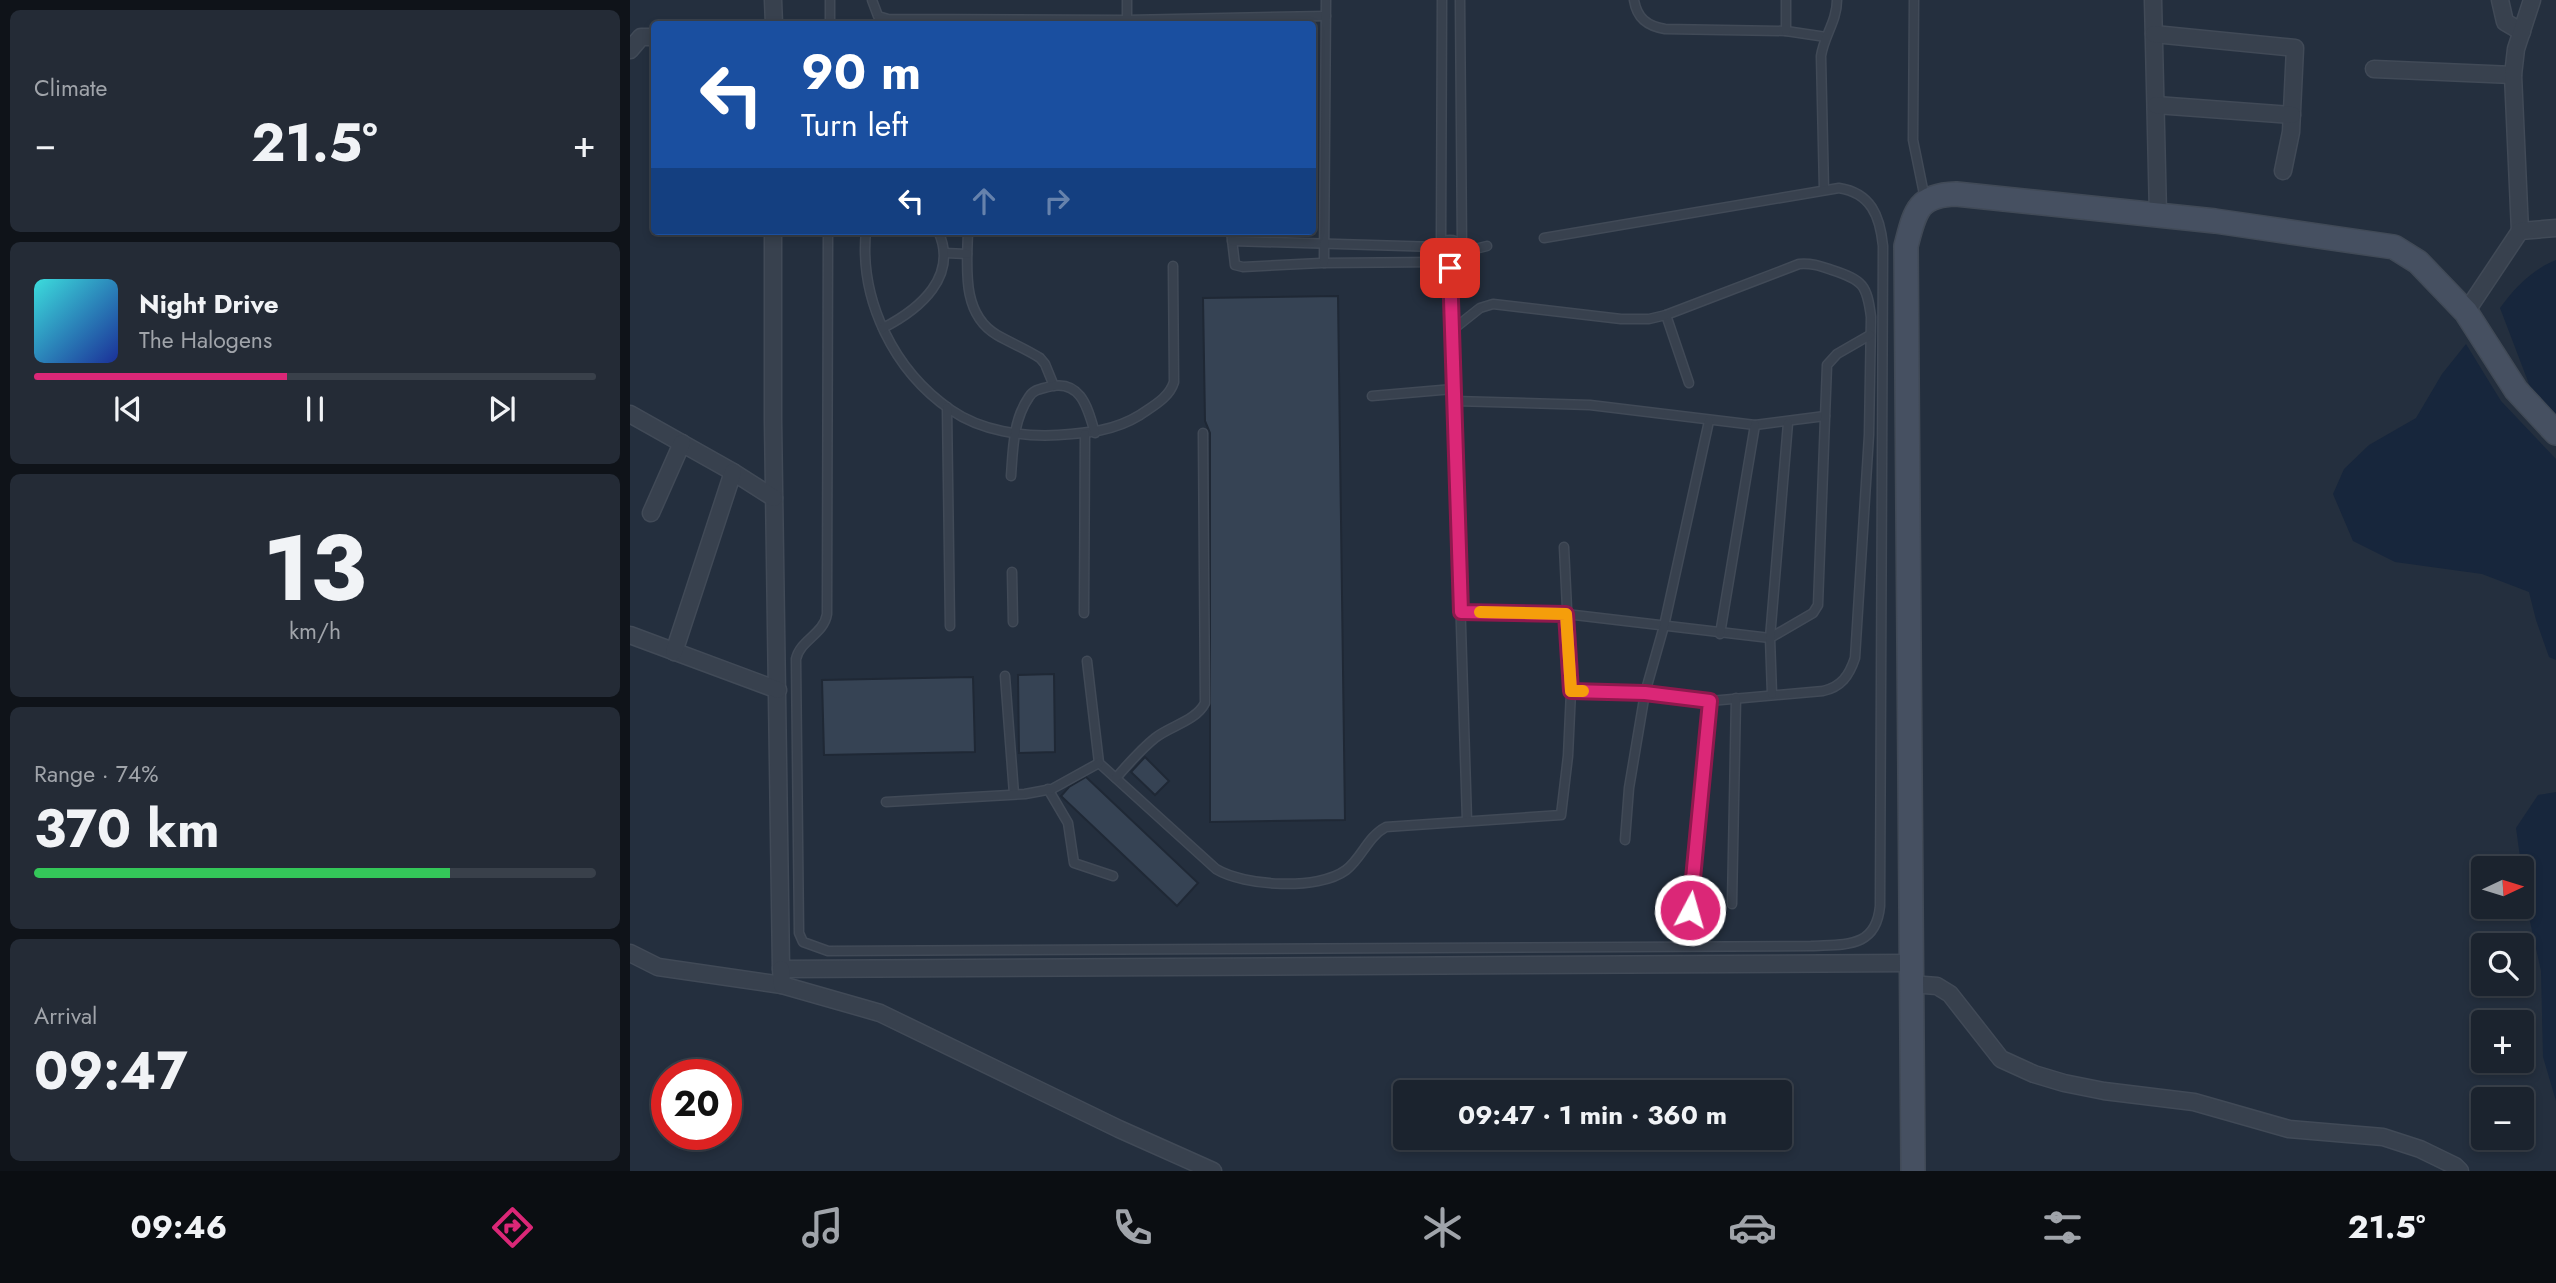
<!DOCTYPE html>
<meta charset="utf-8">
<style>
body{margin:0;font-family:Jost,sans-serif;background:#242b36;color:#f1f3f6;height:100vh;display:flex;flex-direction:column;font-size:26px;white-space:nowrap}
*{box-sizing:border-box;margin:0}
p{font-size:23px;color:#a0a4aa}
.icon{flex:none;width:38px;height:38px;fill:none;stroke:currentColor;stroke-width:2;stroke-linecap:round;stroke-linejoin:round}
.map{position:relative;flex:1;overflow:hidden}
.side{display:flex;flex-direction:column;gap:10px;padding:10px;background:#0f1319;width:630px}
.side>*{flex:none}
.top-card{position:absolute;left:21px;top:21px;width:665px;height:214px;border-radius:7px;box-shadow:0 4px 10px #0003,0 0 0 2px #39404a;background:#1a4fa0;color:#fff;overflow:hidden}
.needle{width:46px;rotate:86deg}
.fabs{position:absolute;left:1841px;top:856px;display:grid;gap:14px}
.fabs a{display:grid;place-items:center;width:63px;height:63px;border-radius:7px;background:#1b232e;box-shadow:0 4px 10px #0003,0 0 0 2px #39404a;font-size:35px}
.speed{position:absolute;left:21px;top:1059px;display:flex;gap:14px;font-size:35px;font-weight:700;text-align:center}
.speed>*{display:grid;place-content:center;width:91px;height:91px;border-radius:50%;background:#1b232e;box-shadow:0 4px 10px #0003,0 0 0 2px #39404a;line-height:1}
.speed .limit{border:10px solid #d22;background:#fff;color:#111}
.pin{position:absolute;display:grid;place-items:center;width:60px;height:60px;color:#fff;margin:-30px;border-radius:14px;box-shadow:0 4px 10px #0006}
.me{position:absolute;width:77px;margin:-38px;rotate:6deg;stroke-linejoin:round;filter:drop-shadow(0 0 5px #0008)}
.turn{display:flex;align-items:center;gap:24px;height:147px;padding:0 35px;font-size:32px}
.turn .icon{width:91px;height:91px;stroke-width:2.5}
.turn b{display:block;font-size:49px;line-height:60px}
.lanes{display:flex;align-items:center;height:66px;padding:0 35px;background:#0003;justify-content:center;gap:35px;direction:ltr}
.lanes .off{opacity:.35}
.big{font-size:52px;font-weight:700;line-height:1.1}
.side .tile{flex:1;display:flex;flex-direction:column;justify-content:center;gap:10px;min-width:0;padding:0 24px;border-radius:10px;background:#242b36}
.side .dial{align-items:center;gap:0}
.dial b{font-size:91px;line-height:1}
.song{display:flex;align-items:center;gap:21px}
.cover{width:84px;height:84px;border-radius:10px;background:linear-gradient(135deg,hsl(180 70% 55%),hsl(230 70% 35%))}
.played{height:7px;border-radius:4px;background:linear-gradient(90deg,#db2777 45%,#39404a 45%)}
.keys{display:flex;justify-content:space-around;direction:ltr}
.heat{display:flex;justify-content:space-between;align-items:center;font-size:38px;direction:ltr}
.charge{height:10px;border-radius:5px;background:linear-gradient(90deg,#34c759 74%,#39404a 0)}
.trip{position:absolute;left:763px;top:1080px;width:399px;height:70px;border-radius:7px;background:#1b232e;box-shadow:0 4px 10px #0003,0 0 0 2px #39404a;font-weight:700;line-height:70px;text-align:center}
.tabs{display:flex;height:112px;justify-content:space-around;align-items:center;background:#0b0e12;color:#a0a4aa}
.tabs .icon{width:49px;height:49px}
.tabs .selected{color:#db2777}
.tabs b{font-size:32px;color:#f1f3f6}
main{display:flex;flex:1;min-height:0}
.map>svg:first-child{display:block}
.water{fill:#17263c}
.building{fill:#364354;stroke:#1f2835;stroke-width:2}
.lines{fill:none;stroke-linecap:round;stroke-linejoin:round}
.lane-casing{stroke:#414a57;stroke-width:11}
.street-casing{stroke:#414a57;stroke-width:19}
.secondary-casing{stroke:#414a57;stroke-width:26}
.lane{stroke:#38414e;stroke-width:8}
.street{stroke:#38414e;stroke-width:16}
.secondary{stroke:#465061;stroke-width:23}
.route-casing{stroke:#8e194d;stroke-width:18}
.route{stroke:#db2777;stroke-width:12}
.slow{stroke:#f59e0b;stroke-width:12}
</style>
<main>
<section class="side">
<div class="tile"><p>Climate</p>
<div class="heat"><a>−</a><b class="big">21.5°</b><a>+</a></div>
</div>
<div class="tile">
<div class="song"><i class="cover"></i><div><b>Night Drive</b><p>The Halogens</p></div></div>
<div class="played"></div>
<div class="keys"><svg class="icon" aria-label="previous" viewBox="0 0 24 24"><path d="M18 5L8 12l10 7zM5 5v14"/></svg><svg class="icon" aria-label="pause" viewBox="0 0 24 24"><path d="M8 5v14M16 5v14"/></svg><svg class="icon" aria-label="next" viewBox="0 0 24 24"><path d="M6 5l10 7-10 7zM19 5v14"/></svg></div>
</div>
<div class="tile dial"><b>13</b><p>km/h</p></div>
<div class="tile"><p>Range · 74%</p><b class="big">370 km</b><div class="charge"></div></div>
<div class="tile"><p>Arrival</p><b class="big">09:47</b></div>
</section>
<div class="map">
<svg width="1926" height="1171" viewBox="0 0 1926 1171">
<rect width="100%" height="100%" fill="#242f3e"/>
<g class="water">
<path d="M1926,260V420L1902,392L1870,308C1884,288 1903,269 1926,260Z"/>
<path d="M1836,344L1871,401L1926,459V660L1919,657L1906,620L1899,592L1852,574L1765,562L1723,541L1703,494L1714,469L1739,445L1786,418L1812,374Z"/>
<path d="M1926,792V1101L1913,1057L1911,971L1897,908L1886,828L1908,795Z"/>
</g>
<g class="building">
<path d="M708,296L715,820L580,822V433L575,421L573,298Z"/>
<path d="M424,674L425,752L389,753L388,675Z"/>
<path d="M343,677L345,752L194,755L192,680Z"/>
<path d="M515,757L539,781L525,795L501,772Z"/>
<path d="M456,777L568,883L547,906L431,796L439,787Z"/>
</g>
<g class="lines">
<g class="lane-casing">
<g id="lane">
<path d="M242,0L248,16L258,19L497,20L696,16"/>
<path d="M497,0V20"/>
<path d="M830,0L832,248"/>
<path d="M1004,0C1007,18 1017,26 1035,29L1156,31L1196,37"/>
<path d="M1156,0V31"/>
<path d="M1284,0L1283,140L1295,199"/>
<path d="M200,24V0"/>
<path d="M1194,190L1191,56C1194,36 1207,21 1207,0"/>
<path d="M198,231L197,614C194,634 170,640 166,659L169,933L173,942L198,951L1181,946C1214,944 1246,949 1250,906L1253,246C1250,216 1241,193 1209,188L914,238"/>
<path d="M236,231C229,300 264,371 321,410C351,431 393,437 428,435C458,433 484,431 510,415C523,406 539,398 544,382L543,266"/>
<path d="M338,231C337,267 331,314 367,335C381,343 396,349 410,358L415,364L424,386"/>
<path d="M601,231L605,265L613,267L691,263L809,262"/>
<circle cx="820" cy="254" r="14"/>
<path d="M602,241L808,247"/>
<path d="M811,243L812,0"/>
<path d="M833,252L857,246"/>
<path d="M315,253L337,254"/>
<path d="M694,263L696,0"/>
<path d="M820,268L837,821"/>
<path d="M1036,315L1059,383"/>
<path d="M253,328C290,309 329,276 308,231"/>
<path d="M821,331L850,308L863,304L991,319H1019L1036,315L1169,264C1182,263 1190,266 1202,270C1233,280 1237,285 1241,317L1239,435L1225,658C1219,676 1211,687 1193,691L1080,701L1015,693L941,691"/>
<path d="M742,396L823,389"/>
<path d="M824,401L960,405L1125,425L1195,416"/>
<path d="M317,407L320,626"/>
<path d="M381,476C383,449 383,420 399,397C403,390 410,389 418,387C451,378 458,409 465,433"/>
<path d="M382,572L383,622"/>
<path d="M831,612L936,614L1140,638L1183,613L1188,605L1197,365L1207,354L1240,335"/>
<path d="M454,613L455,434"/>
<path d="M1090,634L1125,425"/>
<path d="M457,661L469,763L586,869C614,886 688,891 716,870C732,858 737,837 756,827L931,815L938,756L941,691L934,547"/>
<path d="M375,676L384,794"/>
<path d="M1142,694L1140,638L1158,423"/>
<path d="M486,778C498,764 510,750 525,738C540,726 566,721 575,703L573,433"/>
<path d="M418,789L438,823L444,863L483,876"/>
<path d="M256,802L395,794L422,789L469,763"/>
<path d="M995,840L999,788L1015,693L1034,626L1079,421"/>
<path d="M1102,904L1106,698"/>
<path d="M1060,910L1080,701"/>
</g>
</g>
<g class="street-casing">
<g id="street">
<path d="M143,0L144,24"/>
<path d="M1523,0L1528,215"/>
<path d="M1870,0L1875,22L1892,32"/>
<path d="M1524,34L1665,48L1661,132L1653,171"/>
<path d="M0,50L11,37H24"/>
<path d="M1744,69L1883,75"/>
<path d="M1526,105L1662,115"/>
<path d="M143,231V420L151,969L1280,963"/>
<path d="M1890,231L1883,75L1886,49L1902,0"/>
<path d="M1836,312L1890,231L1926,228"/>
<path d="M0,414L103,472L144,498"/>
<path d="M21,513L52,443"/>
<path d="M0,635L148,690"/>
<path d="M44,652L103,472"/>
<path d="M0,953L28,967L152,985"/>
<path d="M151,969L152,985L250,1013L489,1129L583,1171"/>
<path d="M1281,984L1307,986L1320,994L1371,1059L1404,1074L1434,1083L1474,1091L1564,1102L1659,1129L1753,1137L1790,1149L1825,1166L1830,1171"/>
</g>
</g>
<g class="secondary-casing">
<path id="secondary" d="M1283,1171L1276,246C1285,212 1287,195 1326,194L1585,221L1764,247L1788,262L1836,312L1886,390L1926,433"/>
</g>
<use href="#lane" class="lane"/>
<use href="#street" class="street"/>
<use href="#secondary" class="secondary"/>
</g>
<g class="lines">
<g class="route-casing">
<path id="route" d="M820,268L831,612L936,614L941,691L1015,693L1080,701L1060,910"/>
</g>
<use href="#route" class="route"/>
<path class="slow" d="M850,612L936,614L941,691H953"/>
</g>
</svg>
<div class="fabs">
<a><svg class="needle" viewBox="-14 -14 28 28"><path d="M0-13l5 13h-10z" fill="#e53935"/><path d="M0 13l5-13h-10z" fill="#a0a4aa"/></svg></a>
<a><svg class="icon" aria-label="search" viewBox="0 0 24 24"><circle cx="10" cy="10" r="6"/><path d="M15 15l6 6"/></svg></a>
<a>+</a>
<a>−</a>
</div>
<div class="speed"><div class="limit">20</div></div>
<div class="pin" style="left:820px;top:268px;background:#d93025"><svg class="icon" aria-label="arrive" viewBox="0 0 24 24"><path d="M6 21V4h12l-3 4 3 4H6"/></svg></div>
<svg class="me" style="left:1060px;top:910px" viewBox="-20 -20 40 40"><circle r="17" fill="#db2777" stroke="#fff" stroke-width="3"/><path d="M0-11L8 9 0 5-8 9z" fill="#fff"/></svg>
<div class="trip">09:47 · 1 min · 360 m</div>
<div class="top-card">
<div class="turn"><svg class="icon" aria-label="left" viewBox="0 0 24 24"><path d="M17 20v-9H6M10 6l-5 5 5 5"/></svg><div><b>90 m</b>Turn left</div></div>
<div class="lanes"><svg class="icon" aria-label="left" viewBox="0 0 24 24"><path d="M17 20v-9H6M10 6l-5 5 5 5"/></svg><svg class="icon off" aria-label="ahead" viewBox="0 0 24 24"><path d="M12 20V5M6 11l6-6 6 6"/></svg><svg class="icon off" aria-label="right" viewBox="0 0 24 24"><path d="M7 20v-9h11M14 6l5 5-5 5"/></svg></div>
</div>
</div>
</main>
<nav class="tabs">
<b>09:46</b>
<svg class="icon selected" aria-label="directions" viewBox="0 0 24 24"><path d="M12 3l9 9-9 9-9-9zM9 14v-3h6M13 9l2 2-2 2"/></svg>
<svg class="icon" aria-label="music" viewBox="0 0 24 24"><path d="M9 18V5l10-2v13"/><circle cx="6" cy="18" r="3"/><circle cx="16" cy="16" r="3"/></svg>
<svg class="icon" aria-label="phone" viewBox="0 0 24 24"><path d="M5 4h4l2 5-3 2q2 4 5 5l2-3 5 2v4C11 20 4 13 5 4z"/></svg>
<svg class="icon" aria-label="climate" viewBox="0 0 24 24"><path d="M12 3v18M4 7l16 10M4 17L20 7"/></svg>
<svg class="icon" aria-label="car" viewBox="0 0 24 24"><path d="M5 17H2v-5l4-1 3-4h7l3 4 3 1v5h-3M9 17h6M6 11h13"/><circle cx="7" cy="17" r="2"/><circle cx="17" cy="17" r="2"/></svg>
<svg class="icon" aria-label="filters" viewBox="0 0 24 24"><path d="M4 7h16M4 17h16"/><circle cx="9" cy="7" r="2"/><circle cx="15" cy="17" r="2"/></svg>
<b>21.5°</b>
</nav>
